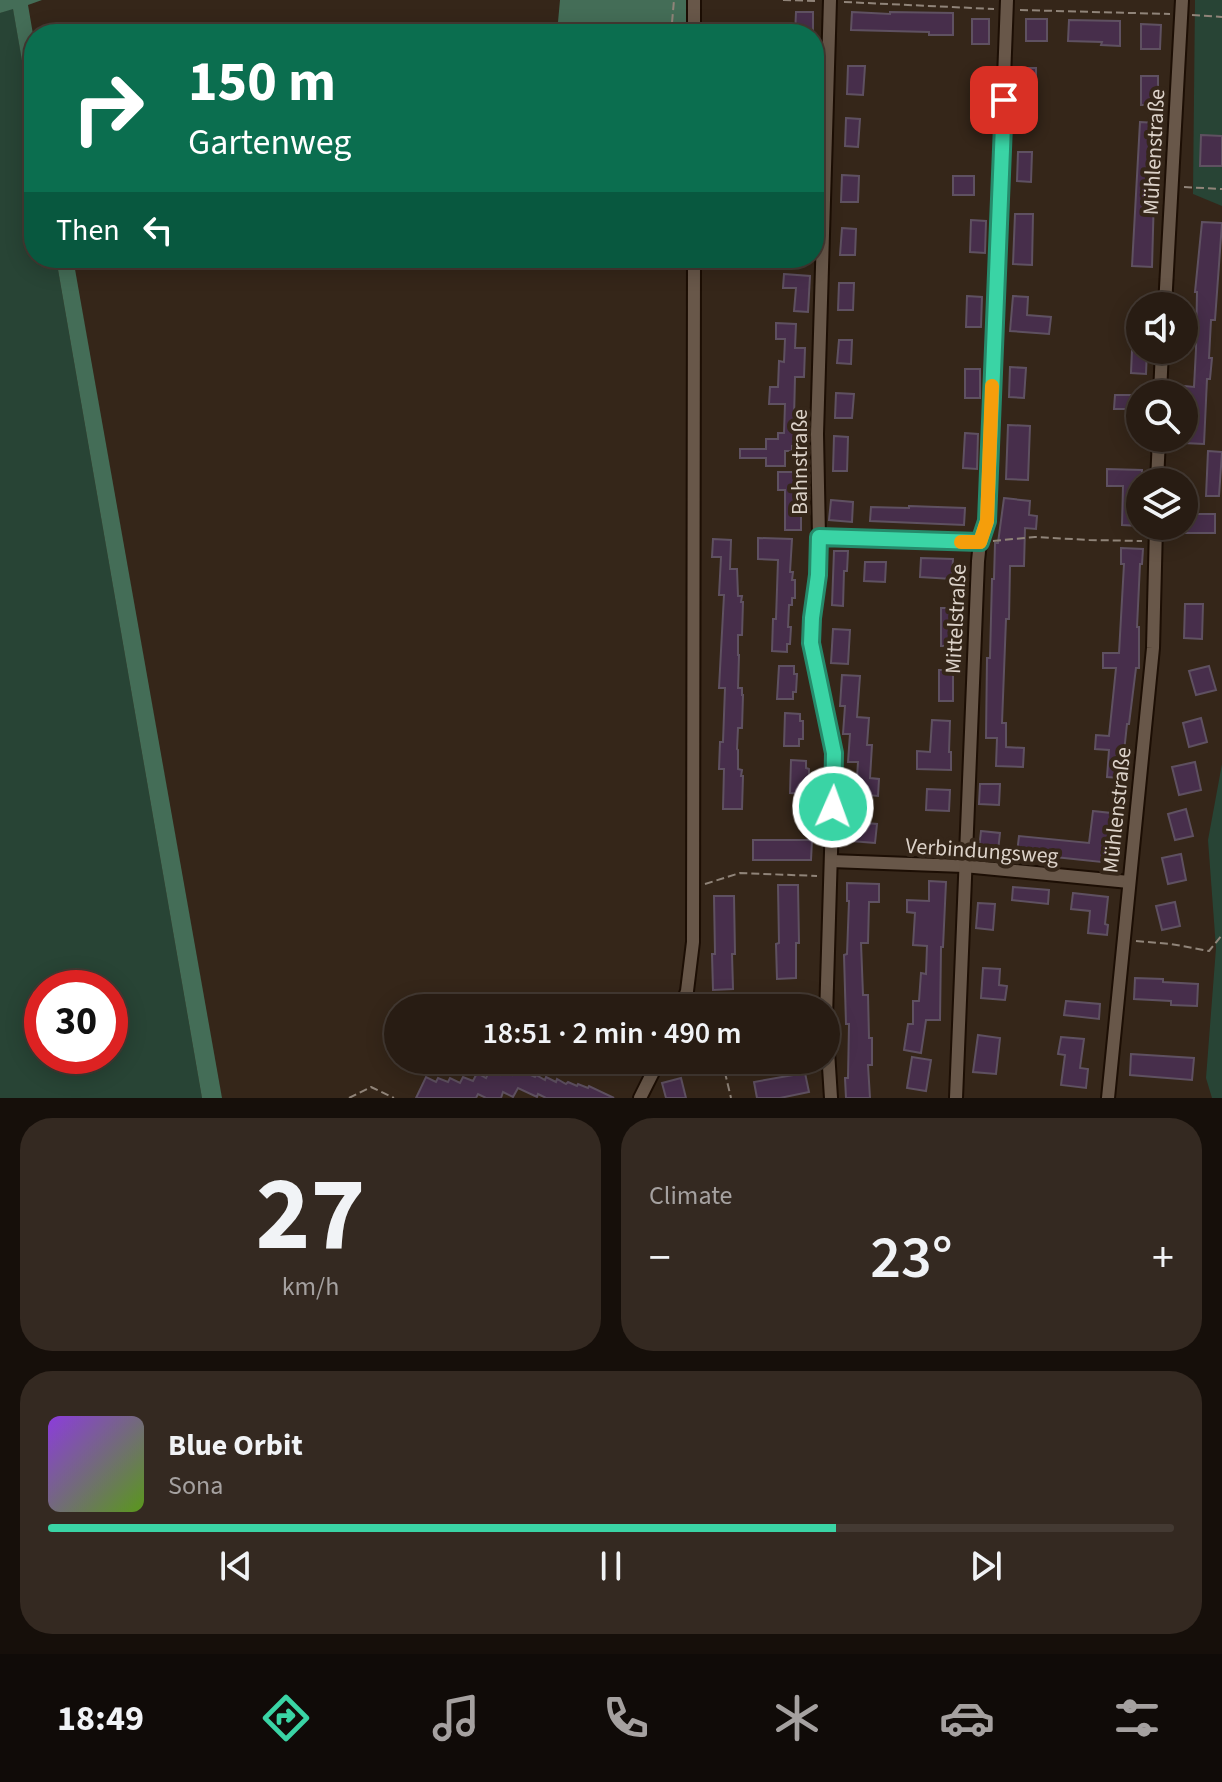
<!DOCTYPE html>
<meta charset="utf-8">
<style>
body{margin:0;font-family:"Source Sans 3",sans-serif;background:#342921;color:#f1f3f6;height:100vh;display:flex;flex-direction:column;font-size:30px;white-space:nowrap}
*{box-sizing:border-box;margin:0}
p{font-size:26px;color:#a5a1a0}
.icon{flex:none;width:44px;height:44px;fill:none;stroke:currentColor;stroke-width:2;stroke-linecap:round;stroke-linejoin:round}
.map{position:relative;height:1098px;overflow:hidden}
.side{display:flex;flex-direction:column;gap:20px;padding:20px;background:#160f0a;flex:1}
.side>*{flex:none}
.guide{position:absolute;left:24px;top:24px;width:800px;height:244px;border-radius:32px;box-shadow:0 4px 20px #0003,0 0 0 2px #443a33;background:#0b6e4f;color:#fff;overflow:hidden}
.buttons{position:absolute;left:1126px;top:292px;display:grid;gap:16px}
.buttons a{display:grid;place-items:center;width:72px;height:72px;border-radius:50%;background:#281c13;box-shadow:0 4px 20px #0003,0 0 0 2px #443a33;font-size:40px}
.speed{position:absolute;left:24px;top:970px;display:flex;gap:16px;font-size:40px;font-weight:700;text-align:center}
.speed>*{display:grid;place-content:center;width:104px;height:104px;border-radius:50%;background:#281c13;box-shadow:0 4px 20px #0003,0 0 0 2px #443a33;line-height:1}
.speed .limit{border:12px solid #d22;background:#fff;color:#111}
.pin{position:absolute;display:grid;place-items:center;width:68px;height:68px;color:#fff;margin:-34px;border-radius:16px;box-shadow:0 4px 12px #0006}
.me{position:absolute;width:88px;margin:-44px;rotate:2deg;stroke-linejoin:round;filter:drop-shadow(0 0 6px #0008)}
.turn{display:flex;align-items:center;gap:28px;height:168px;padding:0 32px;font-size:36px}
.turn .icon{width:104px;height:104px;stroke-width:2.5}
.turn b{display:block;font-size:56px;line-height:68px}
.then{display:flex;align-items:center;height:76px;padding:0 32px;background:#0003;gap:16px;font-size:30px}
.big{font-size:60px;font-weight:600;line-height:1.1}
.side .widget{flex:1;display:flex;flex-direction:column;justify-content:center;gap:12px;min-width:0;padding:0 28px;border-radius:32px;background:#342921}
.side .dial{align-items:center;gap:0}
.dial b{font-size:104px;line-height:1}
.song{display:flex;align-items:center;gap:24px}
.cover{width:96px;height:96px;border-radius:12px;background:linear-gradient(135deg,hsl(270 70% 55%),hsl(90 70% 35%))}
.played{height:8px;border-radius:4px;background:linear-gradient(90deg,#3ad4a5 70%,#443a33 70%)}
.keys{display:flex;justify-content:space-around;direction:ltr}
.heat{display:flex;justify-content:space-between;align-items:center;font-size:44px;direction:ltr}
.side .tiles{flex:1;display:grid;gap:20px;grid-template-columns:1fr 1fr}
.widget:last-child{grid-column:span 2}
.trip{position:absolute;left:384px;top:994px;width:456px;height:80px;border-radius:40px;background:#281c13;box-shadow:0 4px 20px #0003,0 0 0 2px #443a33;font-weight:600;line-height:80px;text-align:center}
.tabs{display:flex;height:128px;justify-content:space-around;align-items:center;background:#100b08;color:#a5a1a0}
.tabs .icon{width:56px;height:56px}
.tabs .active{color:#3ad4a5}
.tabs b{font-size:36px;color:#f1f3f6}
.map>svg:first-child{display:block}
.green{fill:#284435;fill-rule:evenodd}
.forest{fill:#446d57}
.building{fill:#472e4b;stroke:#5f5161;stroke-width:2}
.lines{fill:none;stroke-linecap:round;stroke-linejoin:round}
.street-casing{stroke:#1c0e04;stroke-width:16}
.path{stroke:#908479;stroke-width:2;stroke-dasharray:8 4;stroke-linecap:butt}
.street{stroke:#685749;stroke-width:12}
.route-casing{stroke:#268a6b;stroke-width:20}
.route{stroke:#3ad4a5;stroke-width:14}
.slow{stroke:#f59e0b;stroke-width:14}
.labels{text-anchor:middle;stroke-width:8;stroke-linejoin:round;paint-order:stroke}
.street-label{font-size:22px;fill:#dcd2c9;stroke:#352619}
</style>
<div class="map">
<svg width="1222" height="1098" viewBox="0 0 1222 1098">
<rect width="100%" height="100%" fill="#352619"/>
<g class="green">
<path d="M1195,0H1222V206L1193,194Z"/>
<path d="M13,8L34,130V258H56L202,1098H0V13ZM42,988H110V1056H42Z"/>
<path d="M1222,764V1098H1212L1206,1078L1216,948L1208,840Z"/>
</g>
<g class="forest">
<path d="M0,0H42L28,5L34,40V130L13,9L0,13Z"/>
<path d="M560,0H688V34H608L558,22Z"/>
<path d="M56,258H73L222,1098H202Z"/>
</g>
<g class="building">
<path d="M796,12H813V34H795Z"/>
<path d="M852,12L890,14V12L953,13V35H929V32L851,30Z"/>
<rect x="972" y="19" width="17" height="25"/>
<rect x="1026" y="19" width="21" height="22"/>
<path d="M1069,20L1120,21V46L1101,45L1102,42L1068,41Z"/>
<path d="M1141,24L1161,25L1160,49H1141Z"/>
<path d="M848,66H865L863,95L847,94Z"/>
<rect x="1019" y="68" width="17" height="42"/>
<rect x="1141" y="76" width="17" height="29"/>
<path d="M976,80L991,81L990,110L974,109Z"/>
<path d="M846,118L860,119L858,147L845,146Z"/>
<path d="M1140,122L1156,123L1152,267L1132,266Z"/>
<path d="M1201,135L1222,136V166H1200Z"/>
<path d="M1018,152H1032L1031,182L1017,181Z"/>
<path d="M842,175L859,176L858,202H841Z"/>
<rect x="953" y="176" width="21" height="19"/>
<path d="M1015,214H1033L1032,265L1013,264Z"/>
<path d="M971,220L986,221L985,253L970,252Z"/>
<path d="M1202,222L1222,223L1215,320H1211L1209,358H1212L1210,379H1207L1204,444L1184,443L1185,386L1194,387L1196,349L1197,292H1195Z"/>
<path d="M842,228L856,229L855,255H840Z"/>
<path d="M784,274L810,276L808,312L794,311L796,288H783Z"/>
<path d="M839,283H854L853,310H838Z"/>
<path d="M967,296L982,297L981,327H966Z"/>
<path d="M1013,296L1028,297L1027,315L1051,317L1049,334L1010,331Z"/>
<path d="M776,323L796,324L795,348H805L804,377H795L794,418H806L805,446H792V451H785V466H766V458H740V449H766V439H778V433H784L785,404H769L770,387H778L779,361L784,362L785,339H776Z"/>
<path d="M839,340H852L851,364L837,363Z"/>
<path d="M1132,350H1147L1146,374L1131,373Z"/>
<path d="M1010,367L1026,368L1024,398L1009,397Z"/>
<rect x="965" y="369" width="15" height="29"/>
<path d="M836,393L854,394L852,418H835Z"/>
<path d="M1115,395H1140V428H1128L1129,409H1114Z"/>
<path d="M1008,425L1030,426L1028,480L1006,479Z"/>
<path d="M965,433L978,434L977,469L963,468Z"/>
<path d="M834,436L848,437L847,471H833Z"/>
<path d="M1208,451L1222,452L1219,496H1206Z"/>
<path d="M1107,469L1142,470L1140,526L1122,525L1123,486H1107Z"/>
<path d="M778,472H797V490H801V530H785V490H778Z"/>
<path d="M1004,498L1030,501L1029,515L1037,516L1036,529L1025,528L1024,566H1010L1009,619H1006L1002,723H1006V747L1024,748L1023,767L996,766L997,738H986L987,658H990L992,579H994L995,543H998Z"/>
<path d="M831,500L853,502L852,522L829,520Z"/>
<path d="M909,506L965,508L964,525L870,521L871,507L909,508Z"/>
<rect x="1186" y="514" width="29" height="19"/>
<path d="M758,538L792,539L790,572H793L792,580H795V598H792V605H789L788,627H791L790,644H787V652L772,651L773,619H776L778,560L758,559Z"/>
<path d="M713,539L731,540L730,569H737L738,596H742L741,602H743L742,635H738V655H739L738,688H742V695H743L742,728H738L737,749L738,750V769L742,770L741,776H743L742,809H723L724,769H719L720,742H723L725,688H719L724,595H719L721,557H712Z"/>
<path d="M1121,548L1143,549L1142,564H1140L1137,627H1139V668H1136L1129,724H1127L1124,752L1122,751L1120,778L1107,777L1109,750L1095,749L1096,735L1109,736L1116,668H1103V653H1119L1124,564H1121Z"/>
<path d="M834,551H848L847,571H844L843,606L832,605Z"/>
<path d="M921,558L953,559L952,579L920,577Z"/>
<path d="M865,562H886L885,582L864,581Z"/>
<path d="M1185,604H1203L1202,639L1184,638Z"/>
<rect x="941" y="608" width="15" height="38"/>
<path d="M833,629L850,630L848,664L831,663Z"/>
<path d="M779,666H794V674H797L796,692H793V699H777Z"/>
<path d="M1209,666L1216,690L1196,695L1189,671Z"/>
<rect x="939" y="670" width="14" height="31"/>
<path d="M842,675L860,676L857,717L869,718L867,745H872L870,778L879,779L878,796L856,794L858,762H848L850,734H843L845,706H840Z"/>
<path d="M785,713L800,714V721H803V739H799V746H784Z"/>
<path d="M1201,718L1207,742L1189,747L1183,723Z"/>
<path d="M932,720L950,721L949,752H951V770L917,769V751L930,752Z"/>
<path d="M791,760L806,761V768L809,769V786H805V794L790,793Z"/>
<path d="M1195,762L1201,790L1179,795L1172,767Z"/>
<path d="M980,784H1000L999,805L979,804Z"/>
<path d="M927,789L950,790L949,811L926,810Z"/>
<path d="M1186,809L1193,836L1175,840L1168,814Z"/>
<path d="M1093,811L1111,813L1107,844L1113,845L1111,863L1017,853L1019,836L1089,843Z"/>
<path d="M853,822L877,824L875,843L851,841Z"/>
<path d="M981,831L1000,833L998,851L979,849Z"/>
<path d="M753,840H812L811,860H753Z"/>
<path d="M1181,854L1186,880L1168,884L1162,858Z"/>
<path d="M929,881L946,882L943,947H941L940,1020H926L921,1053L904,1050L908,1024H913V1001H919L921,973L926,974L927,946L913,945L915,913L907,912V900L929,901Z"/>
<path d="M847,883L879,884V902H869L868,943H861L863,995H868L869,1038H872V1065H868L870,1098H846L845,1078H848L849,1024H846L844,955L847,954L849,901H847Z"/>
<path d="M778,885H798L799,943H796V978L777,979L776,944L779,943Z"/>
<path d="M1013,887L1049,890L1048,904L1012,900Z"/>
<path d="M1073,893L1108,897L1105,924L1108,925L1107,935L1088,933L1090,911L1071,909Z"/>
<path d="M714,896H734L735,954H732L733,989L713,990L712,954H715Z"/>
<path d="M1175,902L1180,926L1162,930L1156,906Z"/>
<path d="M978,903L995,904L993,930L976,928Z"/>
<path d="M983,968L1000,969L999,985L1007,986L1005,1000L981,998Z"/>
<path d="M1135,978L1163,979V982L1198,984L1197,1006L1171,1005V1001L1134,999Z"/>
<path d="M1066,1001L1100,1004L1099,1019L1064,1015Z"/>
<path d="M978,1035L1000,1038L996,1074L973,1072Z"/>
<path d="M1061,1037L1084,1039L1080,1068L1088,1069L1086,1088L1061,1085L1065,1055L1058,1054Z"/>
<path d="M1131,1054L1194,1058L1192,1080L1130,1075Z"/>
<path d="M912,1057L931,1060L926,1091L907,1088Z"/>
<path d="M515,1068L535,1077L536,1075L545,1080L546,1077L556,1082L557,1079L566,1084L568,1082L577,1086L578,1084L588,1088L589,1086L614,1098H546L538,1094L537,1097L518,1088L513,1097L503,1092L501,1098H486L478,1094L476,1098H416L426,1077L436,1082L438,1078L448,1082L450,1078L460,1083L463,1077L473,1081L477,1073L486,1078L490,1070L500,1075L502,1071L512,1075Z"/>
<path d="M805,1073L809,1092L780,1098H757L754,1082Z"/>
<path d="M681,1078L686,1098H666L662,1083Z"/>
</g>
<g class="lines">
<g class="street-casing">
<g id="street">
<path d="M694,34V0"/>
<path d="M1165,306L1182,0"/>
<path d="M1160,394L1162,350"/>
<path d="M1157,482L1159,438"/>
<path d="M819,537L980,542"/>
<path d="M831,861L964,866L1129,882"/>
<path d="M681,1008L687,991L693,942L694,258"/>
<path d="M826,1017L834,753L811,643L812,618L818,575L819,537L817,434L830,0"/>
<path d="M826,1020L831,1098"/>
<path d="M640,1098L659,1060"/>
<path d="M956,1098L978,561L980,542L987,521L1007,0"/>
<path d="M1108,1098L1153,648L1156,526"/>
</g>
</g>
<g class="path">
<path d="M783,0L818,1"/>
<path d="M844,2L994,9"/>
<path d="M1020,10L1170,14"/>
<path d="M1192,15L1222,17"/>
<path d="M671,34L674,0"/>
<path d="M1184,187L1222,189"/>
<path d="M993,541L1035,537L1089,540L1142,541"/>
<path d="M705,884L740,873L817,876"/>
<path d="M1136,941L1171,944L1209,951L1222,935"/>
<path d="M699,996L706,1000L709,1008"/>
<path d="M722,1060L731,1098"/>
<path d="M349,1098L371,1087L394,1098"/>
</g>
<use href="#street" class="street"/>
</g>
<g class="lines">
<g class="route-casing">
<path id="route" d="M833,807L834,753L811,643L812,618L818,575L819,537L980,542L987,521L1004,100"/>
</g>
<use href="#route" class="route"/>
<path class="slow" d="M961,542H980L987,521L992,386"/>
</g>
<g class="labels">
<g class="street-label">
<text transform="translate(1153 152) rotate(-87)" y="8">Mühlenstraße</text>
<text transform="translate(799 462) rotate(-90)" y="8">Bahnstraße</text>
<text transform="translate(955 619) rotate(-87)" y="8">Mittelstraße</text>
<text transform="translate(1116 810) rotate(-84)" y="8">Mühlenstraße</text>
<text transform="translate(982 850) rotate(4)" y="8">Verbindungsweg</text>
</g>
</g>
</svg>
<div class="buttons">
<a><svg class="icon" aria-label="sound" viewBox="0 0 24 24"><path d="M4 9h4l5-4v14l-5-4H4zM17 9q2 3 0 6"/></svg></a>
<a><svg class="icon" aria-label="search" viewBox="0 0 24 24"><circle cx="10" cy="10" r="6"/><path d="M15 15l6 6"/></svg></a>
<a><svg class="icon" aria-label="layers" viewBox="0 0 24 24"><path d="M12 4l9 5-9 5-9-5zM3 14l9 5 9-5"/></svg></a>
</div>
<div class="speed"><div class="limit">30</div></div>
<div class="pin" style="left:1004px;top:100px;background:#d93025"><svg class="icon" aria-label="arrive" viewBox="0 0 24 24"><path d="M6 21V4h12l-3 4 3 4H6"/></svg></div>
<svg class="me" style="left:833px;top:807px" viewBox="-20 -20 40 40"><circle r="17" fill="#3ad4a5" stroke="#fff" stroke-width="3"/><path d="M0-11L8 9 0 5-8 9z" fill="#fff"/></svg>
<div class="trip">18:51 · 2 min · 490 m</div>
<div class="guide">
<div class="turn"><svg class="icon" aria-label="right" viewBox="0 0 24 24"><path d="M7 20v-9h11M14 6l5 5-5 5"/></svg><div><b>150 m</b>Gartenweg</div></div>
<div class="then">Then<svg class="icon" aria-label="left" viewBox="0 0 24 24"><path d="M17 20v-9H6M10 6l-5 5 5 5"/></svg></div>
</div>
</div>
<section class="side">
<div class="tiles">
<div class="widget dial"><b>27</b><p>km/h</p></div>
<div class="widget"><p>Climate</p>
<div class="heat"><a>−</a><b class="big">23°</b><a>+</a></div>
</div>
<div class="widget">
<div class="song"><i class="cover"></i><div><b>Blue Orbit</b><p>Sona</p></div></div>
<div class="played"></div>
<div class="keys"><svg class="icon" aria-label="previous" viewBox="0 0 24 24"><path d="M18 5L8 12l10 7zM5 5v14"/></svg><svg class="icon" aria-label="pause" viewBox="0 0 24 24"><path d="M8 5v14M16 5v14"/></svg><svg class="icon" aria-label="next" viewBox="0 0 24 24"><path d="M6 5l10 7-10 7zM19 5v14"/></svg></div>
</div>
</div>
</section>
<nav class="tabs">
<b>18:49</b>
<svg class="icon active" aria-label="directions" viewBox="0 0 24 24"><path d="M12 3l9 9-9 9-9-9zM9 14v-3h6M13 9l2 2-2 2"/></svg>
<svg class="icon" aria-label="music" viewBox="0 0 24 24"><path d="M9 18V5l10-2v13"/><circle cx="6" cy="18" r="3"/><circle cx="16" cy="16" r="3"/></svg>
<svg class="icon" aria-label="phone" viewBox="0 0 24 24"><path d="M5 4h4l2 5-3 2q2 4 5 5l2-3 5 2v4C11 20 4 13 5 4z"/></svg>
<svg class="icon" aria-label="climate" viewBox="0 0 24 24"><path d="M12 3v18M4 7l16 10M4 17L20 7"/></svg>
<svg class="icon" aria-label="car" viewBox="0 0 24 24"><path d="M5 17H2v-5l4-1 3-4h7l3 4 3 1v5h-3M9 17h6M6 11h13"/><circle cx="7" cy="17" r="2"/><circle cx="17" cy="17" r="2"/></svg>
<svg class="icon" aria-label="filters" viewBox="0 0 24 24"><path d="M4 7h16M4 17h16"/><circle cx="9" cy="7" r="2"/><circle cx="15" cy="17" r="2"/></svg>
</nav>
